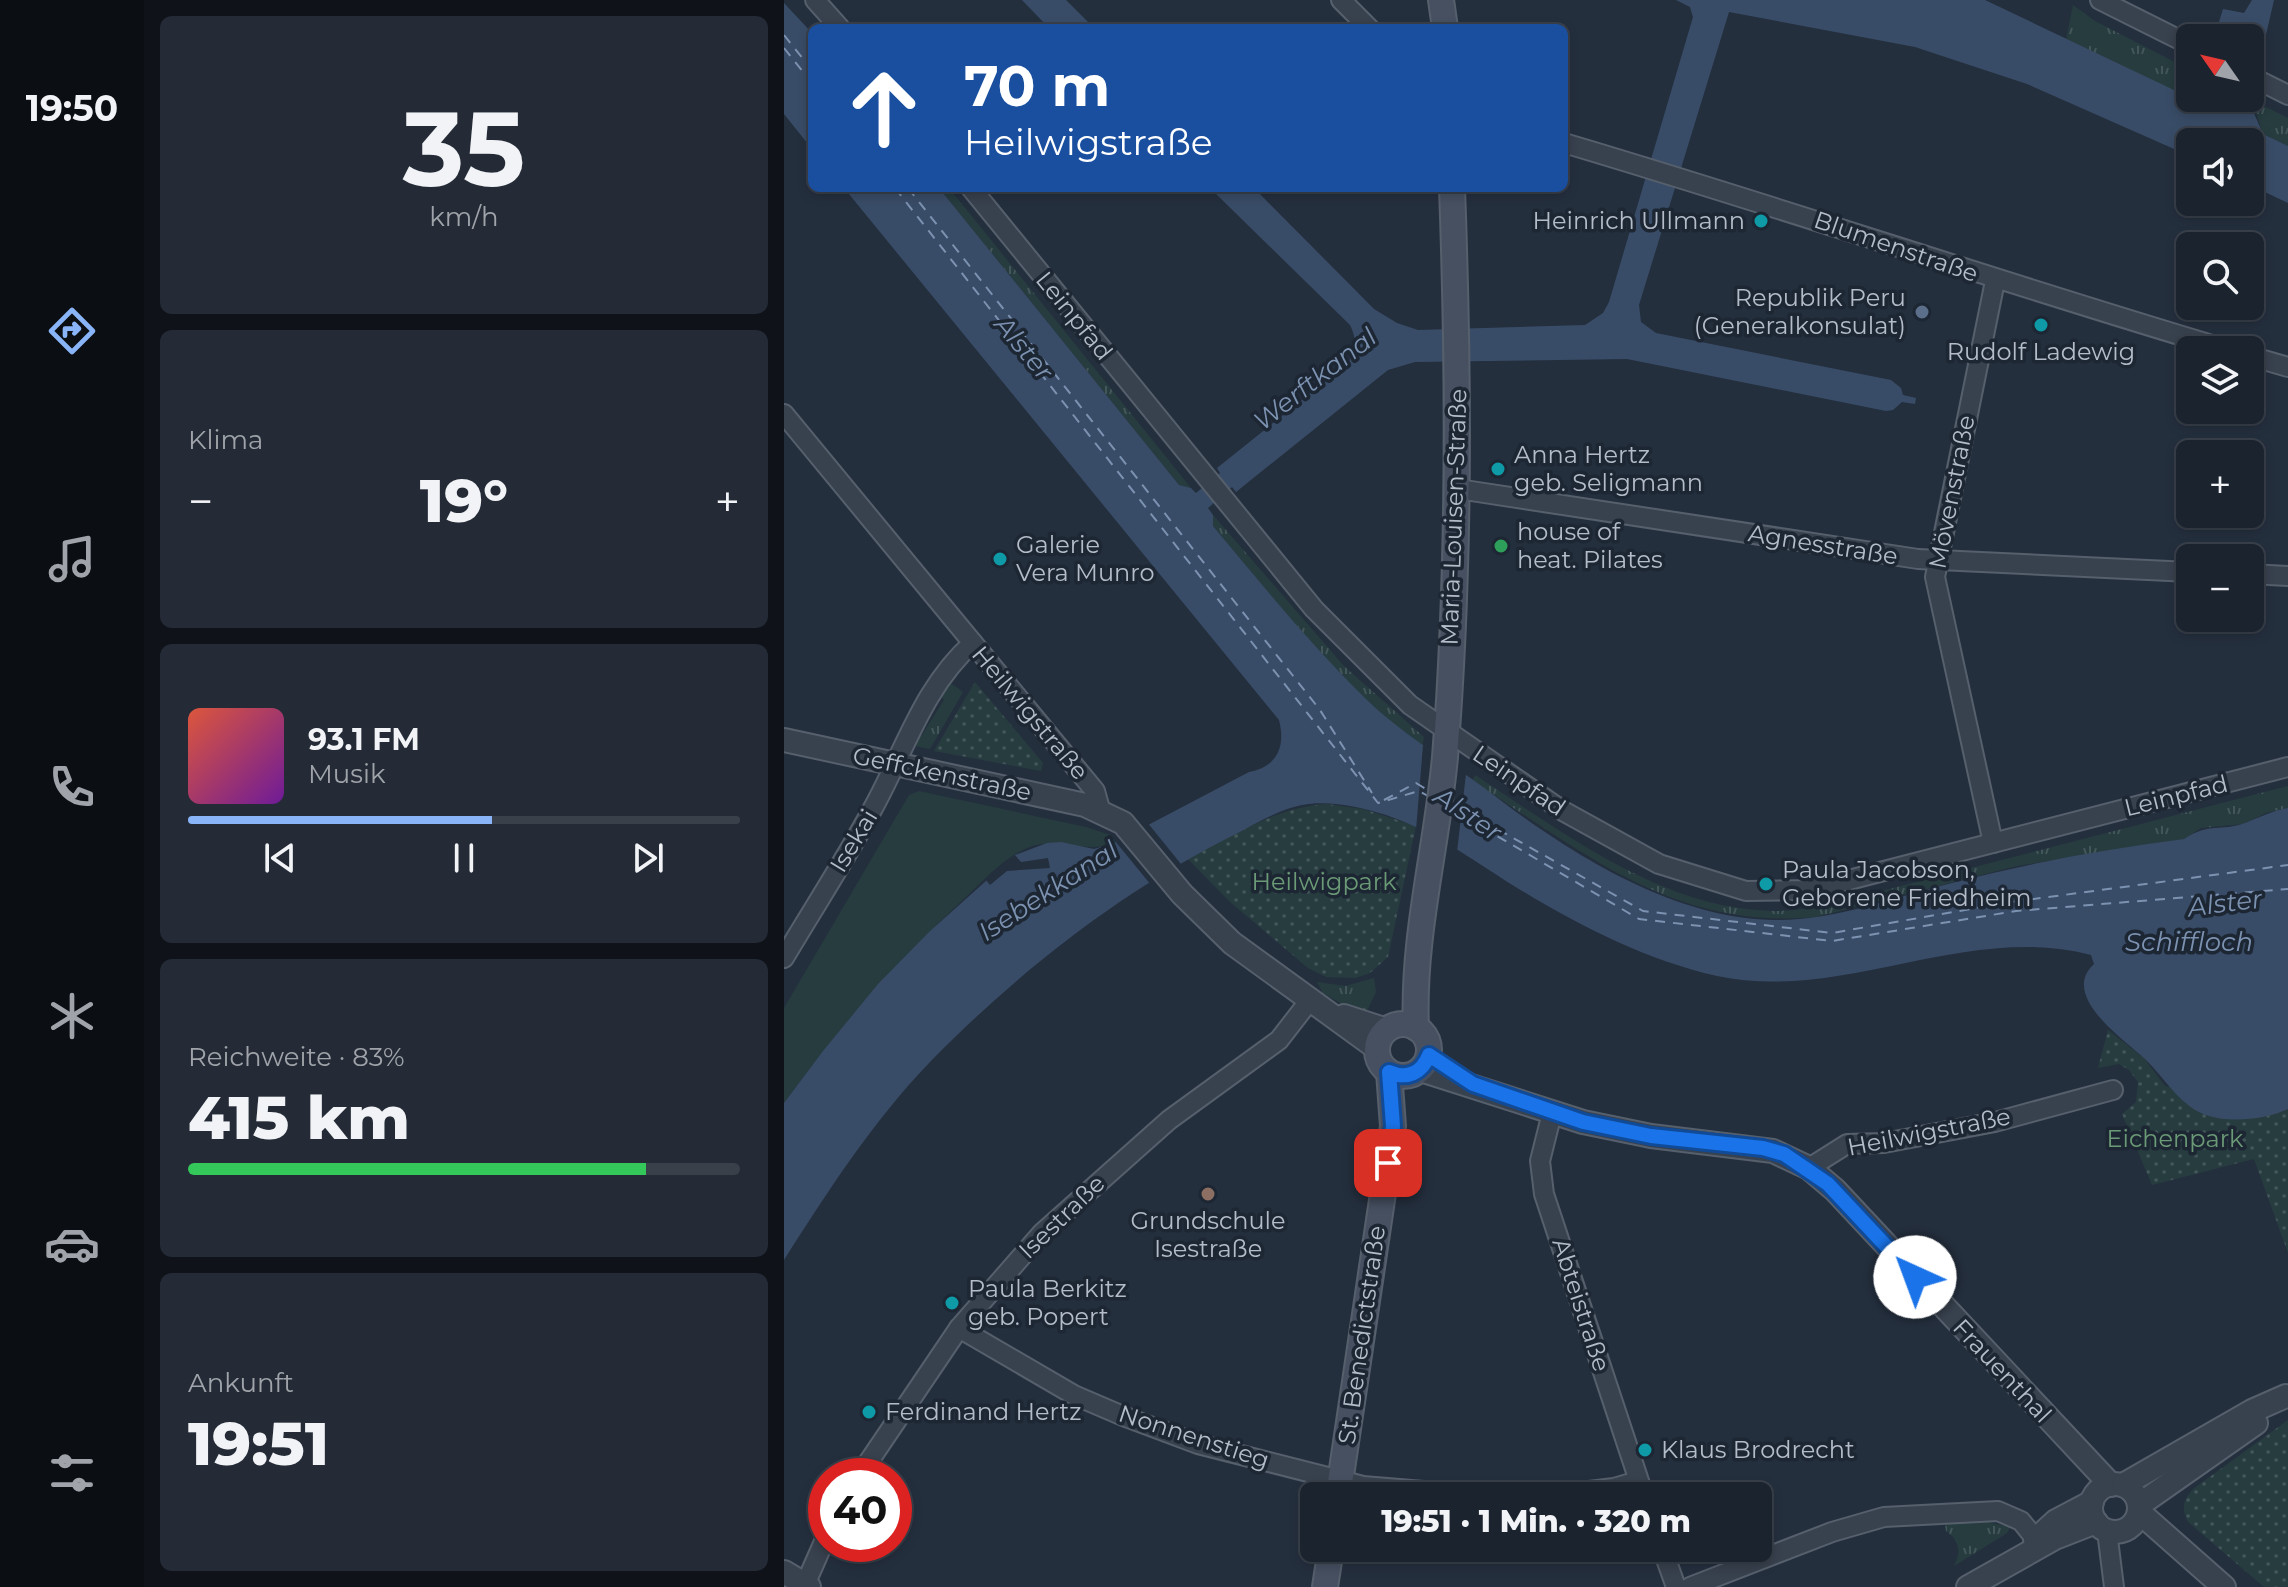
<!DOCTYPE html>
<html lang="de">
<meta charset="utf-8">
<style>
body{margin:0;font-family:Montserrat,sans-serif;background:#242b36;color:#f1f3f6;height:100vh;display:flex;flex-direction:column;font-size:30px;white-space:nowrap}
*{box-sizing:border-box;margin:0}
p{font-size:26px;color:#a0a4aa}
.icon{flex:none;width:44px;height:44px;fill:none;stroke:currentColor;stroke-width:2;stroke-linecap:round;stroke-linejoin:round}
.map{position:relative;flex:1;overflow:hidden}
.panel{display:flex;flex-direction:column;gap:16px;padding:16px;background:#0f1319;width:640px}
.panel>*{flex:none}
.guide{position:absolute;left:24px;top:24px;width:760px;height:168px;border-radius:12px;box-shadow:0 4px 12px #0003,0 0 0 2px #39404a;background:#1a4fa0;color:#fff;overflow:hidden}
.needle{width:52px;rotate:304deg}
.fabs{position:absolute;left:1392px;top:24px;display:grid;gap:16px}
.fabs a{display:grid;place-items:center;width:88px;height:88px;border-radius:12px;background:#1b232e;box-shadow:0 4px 12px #0003,0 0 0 2px #39404a;font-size:40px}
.speed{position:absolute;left:24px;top:1458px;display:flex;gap:16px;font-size:40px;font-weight:700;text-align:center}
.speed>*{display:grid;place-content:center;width:104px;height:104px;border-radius:50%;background:#1b232e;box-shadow:0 4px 12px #0003,0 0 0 2px #39404a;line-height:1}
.speed .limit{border:12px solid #d22;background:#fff;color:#111}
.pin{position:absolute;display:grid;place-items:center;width:68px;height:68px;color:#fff;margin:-34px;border-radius:16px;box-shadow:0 4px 12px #0006}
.me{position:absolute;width:88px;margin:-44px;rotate:317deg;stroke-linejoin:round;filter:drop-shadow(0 0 6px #0008)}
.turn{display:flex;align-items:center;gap:28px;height:168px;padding:0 24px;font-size:36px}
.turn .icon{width:104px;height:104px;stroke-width:2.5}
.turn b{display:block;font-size:56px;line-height:68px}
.big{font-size:60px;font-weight:800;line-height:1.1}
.panel .tile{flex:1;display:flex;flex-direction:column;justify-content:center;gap:12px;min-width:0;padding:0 28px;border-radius:12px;background:#242b36}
.panel .dial{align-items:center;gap:0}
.dial b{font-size:104px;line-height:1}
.song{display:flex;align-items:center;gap:24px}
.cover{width:96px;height:96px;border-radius:12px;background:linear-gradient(135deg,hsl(10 70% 55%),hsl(280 70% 35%))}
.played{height:8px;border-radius:4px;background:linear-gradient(90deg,#8ab4f8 55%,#39404a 55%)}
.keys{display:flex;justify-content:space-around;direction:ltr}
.heat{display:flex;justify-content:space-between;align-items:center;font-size:44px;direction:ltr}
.charge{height:12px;border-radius:6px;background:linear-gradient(90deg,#34c759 83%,#39404a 0)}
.trip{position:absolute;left:516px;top:1482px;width:472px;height:80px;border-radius:12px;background:#1b232e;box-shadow:0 4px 12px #0003,0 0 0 2px #39404a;font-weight:800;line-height:80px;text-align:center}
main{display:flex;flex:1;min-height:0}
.menu{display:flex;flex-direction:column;width:144px;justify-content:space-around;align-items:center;background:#0b0e12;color:#a0a4aa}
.menu .icon{width:56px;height:56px}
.menu .selected{color:#8ab4f8}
.menu b{font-size:36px;color:#f1f3f6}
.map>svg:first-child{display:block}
.grass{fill:url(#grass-tufts)}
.park{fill:url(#park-dots)}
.pitch{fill:#263c3f}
.water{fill:#394c67}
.pier{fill:#242f3e}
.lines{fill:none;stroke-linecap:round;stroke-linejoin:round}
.ferry{stroke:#7c92b1;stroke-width:2;stroke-dasharray:10 8;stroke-linecap:butt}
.minor-casing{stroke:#565f6c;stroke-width:22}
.tertiary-casing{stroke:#565f6c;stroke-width:26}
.secondary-casing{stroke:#565f6c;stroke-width:28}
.minor{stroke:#38414e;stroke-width:18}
.tertiary{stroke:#38414e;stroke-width:22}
.secondary{stroke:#465061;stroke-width:24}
.route-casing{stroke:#114b97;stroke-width:20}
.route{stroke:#1a73e8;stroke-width:14}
.culture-dot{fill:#0f9aa8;stroke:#1d2633;stroke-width:3}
.service-dot{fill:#5c6f8a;stroke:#1d2633;stroke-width:3}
.leisure-dot{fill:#2e9e5b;stroke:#1d2633;stroke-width:3}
.education-dot{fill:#8d6e63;stroke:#1d2633;stroke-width:3}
.labels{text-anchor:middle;stroke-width:7;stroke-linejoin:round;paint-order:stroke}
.poi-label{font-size:24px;fill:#b4bcc9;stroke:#1d2633;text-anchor:start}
.street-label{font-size:24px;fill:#b4bcc9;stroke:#1d2633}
.park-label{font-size:24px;fill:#6b9a76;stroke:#1d2633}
.water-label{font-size:26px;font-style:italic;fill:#7c92b1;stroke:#1d2633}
</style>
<main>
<nav class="menu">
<b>19:50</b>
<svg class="icon selected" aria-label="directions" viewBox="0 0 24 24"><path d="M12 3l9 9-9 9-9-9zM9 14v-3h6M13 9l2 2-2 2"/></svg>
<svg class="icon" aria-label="music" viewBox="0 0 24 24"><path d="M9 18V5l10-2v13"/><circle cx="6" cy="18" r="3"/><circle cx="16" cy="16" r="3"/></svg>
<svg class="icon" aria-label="phone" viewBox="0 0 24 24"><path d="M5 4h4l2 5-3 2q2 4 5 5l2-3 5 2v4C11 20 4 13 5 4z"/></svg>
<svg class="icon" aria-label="climate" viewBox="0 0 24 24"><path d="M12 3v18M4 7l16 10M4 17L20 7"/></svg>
<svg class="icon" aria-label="car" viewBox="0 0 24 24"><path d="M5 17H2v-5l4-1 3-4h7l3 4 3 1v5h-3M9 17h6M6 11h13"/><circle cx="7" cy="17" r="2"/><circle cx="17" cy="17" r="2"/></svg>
<svg class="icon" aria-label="filters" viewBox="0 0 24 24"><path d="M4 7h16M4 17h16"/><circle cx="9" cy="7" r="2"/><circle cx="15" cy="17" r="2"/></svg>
</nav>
<section class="panel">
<div class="tile dial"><b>35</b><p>km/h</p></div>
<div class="tile"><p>Klima</p>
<div class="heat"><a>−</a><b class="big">19°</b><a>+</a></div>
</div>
<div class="tile">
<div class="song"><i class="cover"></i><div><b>93.1 FM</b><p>Musik</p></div></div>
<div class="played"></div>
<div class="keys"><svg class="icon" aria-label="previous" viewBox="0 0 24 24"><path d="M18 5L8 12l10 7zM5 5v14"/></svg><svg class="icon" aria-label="pause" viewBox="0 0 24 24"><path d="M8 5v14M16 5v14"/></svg><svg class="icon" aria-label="next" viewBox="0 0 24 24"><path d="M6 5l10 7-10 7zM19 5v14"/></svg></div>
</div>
<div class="tile"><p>Reichweite · 83%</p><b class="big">415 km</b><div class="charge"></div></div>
<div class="tile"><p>Ankunft</p><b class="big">19:51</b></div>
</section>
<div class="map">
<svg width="1504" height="1587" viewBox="0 0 1504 1587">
<defs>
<pattern id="grass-tufts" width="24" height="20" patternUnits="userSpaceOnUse" patternTransform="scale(2)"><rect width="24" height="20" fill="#263c3f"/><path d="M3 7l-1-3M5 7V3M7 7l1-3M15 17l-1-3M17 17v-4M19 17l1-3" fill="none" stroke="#435659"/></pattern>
<pattern id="park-dots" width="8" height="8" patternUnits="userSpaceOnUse" patternTransform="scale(2)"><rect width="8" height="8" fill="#263c3f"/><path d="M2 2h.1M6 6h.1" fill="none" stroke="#435659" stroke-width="1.8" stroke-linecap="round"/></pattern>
</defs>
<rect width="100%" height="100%" fill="#242f3e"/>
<g class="grass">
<path d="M1289,5L1311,21L1406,70V86L1392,92L1282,40Z"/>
<path d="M1468,100L1504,118V146L1479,134Z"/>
<path d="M155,188H165L407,488L395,485Z"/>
<path d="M429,515L560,666L640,737L638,747C557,685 494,604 429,526Z"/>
<path d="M165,682L179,692L146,749L131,746V738L138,735L160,700L157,696Z"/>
<path d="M691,775C780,833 881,911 992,911C1027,911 1061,900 1094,892L1504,786V808L1482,813L1459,824L1417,828L1400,839L1233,866L1032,917C888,930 801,852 688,781Z"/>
<path d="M590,978L592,992L580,1017L539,993L533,982L561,986Z"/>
<path d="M1199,1521L1226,1527L1223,1533L1170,1566C1178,1552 1175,1540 1162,1531L1161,1524Z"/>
</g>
<g class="park">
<path d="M191,682L259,763L257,771L150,751Z"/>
<path d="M543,804L579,809L632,826L604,957L586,973L571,978L542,977L524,968L445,901L403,858C448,836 492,807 543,804Z"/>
<path d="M1324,1030L1360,1058L1381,1086L1497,1112L1504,1109V1253L1470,1159L1368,1185L1338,1114L1352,1102L1354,1082L1345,1070L1335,1064L1314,1068Z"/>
<path d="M1504,1420V1587H1480L1404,1522C1397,1508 1399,1501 1409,1489Z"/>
</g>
<path class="pitch" d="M135,791L302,827L326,835L332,842C302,856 274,835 243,848C220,858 200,880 182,897C114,960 55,1029 0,1103V1008L125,795Z"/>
<g class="water">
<path d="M238,0H282L310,28H265Z"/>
<path d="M892,0H1201L1392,91L1406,86V98H1466V38H1430L1439,9L1460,13L1468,0H1490L1466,104L1479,134L1504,146V203L1466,185V142H1406V156L1243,84L1131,47L945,12L855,305L857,322L872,333L1107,380L1117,388L1119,395L1132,398L1131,404L1118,402L1109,410L1102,411L843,359L631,362L604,370L452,492L448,487L424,508L429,515V526C478,585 527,645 582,699C620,736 665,761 707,793C785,853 889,919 991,920C1049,921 1111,897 1168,883C1245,863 1322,849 1400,839C1426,822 1437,832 1461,823C1476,817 1488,811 1504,808V1109C1483,1119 1448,1123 1425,1116C1397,1108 1381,1078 1361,1059C1341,1040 1275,996 1310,964L1307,955C1182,922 1059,1003 933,976C861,960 792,924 730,886C687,859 650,831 602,815C576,807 545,800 518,805C493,810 470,825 448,836C336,892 234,972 146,1062C89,1121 44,1191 0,1260V1103L39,1051L94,984L145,932L231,855L263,843L277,842L310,849L328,844L465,772C493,767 502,747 495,720L60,188H155L395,485L407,488L412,493L436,473L433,468L564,363C572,349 573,339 566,325L426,188H470L590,309L613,323L634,330L801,325L819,313L825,302L909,17L906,7Z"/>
<path d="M0,3L28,33V149L0,114Z"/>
</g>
<g class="pier">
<path d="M639,745L682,774L673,852L632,830Z"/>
<path d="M363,822L397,864L367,885L331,841Z"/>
<path d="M231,855L237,862L264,858L266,868L223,871L206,885L201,879Z"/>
</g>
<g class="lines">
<g class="ferry">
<path d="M0,35L28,70"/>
<path d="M0,48L28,83"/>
<path d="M111,188L594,803L635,791L644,796"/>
<path d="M124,188L536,710L588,793"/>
<path d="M600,800L632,783L647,792"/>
<path d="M667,803L859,911L1048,933L1227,902L1504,865"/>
<path d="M667,809L855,919L1048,941L1232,911L1504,889"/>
</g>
<g class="minor-casing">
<g id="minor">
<path d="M31,0L56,28"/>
<path d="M557,0L585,28"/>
<path d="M1316,0L1406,45"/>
<path d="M1466,76L1504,95"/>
<path d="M780,143C1003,209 1222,284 1445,350"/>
<path d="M187,188L530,609L626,705L779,811L875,864L962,891L1026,890L1504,767"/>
<path d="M1466,356L1504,367"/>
<path d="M0,414L311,791L316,809"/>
<path d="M674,489L1134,559L1406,572"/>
<path d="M1466,574L1504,576"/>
<path d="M1209,843L1151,577L1211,281"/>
<path d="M0,958C29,909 61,860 88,810C119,755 139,686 189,643"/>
<path d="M768,1113L756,1161L760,1194L860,1496"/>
<path d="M1025,1168L1063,1144L1100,1143L1211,1122L1329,1090"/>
<path d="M175,1328L290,1395L339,1416L414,1444L579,1486L664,1493L780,1494L830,1488L854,1481"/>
<path d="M75,1476L175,1328L258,1233L385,1120L495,1040L526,1000"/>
<path d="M1323,1531L1330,1587"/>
<path d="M878,1548L892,1587"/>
<path d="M20,1587L42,1537"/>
<path d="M906,1587L1048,1532L1100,1517L1214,1511L1237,1521L1257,1546"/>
</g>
</g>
<g class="tertiary-casing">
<g id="tertiary">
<path d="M0,740L301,805L339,823L398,894L448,943L594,1049"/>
<path d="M560,1016L603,1030"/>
<path d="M637,1070L799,1122L867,1136L989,1151L1025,1168L1051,1190L1327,1485"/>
<circle cx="1331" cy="1508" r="24"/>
<path d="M1339,1485L1468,1411L1502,1396"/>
<path d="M1355,1505L1472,1423"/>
<path d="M1355,1512L1440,1587"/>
<path d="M1251,1540L1272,1521L1308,1502"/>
<path d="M0,1572L25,1587"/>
<path d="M1184,1587L1271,1538L1312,1522"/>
</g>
</g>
<g class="secondary-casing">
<g id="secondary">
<path d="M657,0L661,28"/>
<circle cx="619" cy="1050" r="26"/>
<path d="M632,1028C628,937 653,847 661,757C676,568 675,378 668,188"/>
<path d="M554,1496L609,1126L605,1072"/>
<path d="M541,1587L547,1548"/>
</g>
</g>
<use href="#minor" class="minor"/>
<use href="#tertiary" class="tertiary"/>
<use href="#secondary" class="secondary"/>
</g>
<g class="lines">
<g class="route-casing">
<path id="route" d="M604,1163L609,1126L605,1072C623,1080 638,1073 645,1055L689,1084L799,1122L867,1136L979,1148L1000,1154L1044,1184L1131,1277"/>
</g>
<use href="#route" class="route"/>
</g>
<g class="culture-dot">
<circle cx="977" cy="221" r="8"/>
<circle cx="1257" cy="325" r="8"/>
<circle cx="714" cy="469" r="8"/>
<circle cx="216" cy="559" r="8"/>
<circle cx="982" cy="884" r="8"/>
<circle cx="168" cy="1303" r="8"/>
<circle cx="85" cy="1412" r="8"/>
<circle cx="861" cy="1450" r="8"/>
</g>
<circle class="service-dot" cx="1138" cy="312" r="8"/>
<circle class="leisure-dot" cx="717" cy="546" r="8"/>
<circle class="education-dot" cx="424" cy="1194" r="8"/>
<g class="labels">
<g class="poi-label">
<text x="961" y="229" text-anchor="end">Heinrich Ullmann</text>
<text x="1122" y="306" text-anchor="end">Republik Peru<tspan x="1122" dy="28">(Generalkonsulat)</tspan></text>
<text x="1257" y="360" text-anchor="middle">Rudolf Ladewig</text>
<text x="730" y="463">Anna Hertz<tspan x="730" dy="28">geb. Seligmann</tspan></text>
<text x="733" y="540">house of<tspan x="733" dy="28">heat. Pilates</tspan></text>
<text x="232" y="553">Galerie<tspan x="232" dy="28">Vera Munro</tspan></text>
<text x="998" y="878">Paula Jacobson,<tspan x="998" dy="28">Geborene Friedheim</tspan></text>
<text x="424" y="1229" text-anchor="middle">Grundschule<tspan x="424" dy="28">Isestraße</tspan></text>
<text x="184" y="1297">Paula Berkitz<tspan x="184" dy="28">geb. Popert</tspan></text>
<text x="101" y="1420">Ferdinand Hertz</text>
<text x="877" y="1458">Klaus Brodrecht</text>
</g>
<g class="street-label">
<text transform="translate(1112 247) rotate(19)" y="8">Blumenstraße</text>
<text transform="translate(290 316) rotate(51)" y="8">Leinpfad</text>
<text transform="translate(1168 492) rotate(-79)" y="8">Mövenstraße</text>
<text transform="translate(670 517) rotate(-88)" y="8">Maria-Louisen-Straße</text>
<text transform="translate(1039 545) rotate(9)" y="8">Agnesstraße</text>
<text transform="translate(246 713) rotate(50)" y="8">Heilwigstraße</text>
<text transform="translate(158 774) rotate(12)" y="8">Geffckenstraße</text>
<text transform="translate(735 781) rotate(34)" y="8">Leinpfad</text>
<text transform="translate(1392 796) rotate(-14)" y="8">Leinpfad</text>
<text transform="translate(70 841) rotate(-59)" y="8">Isekai</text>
<text transform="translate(1145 1132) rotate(-11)" y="8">Heilwigstraße</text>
<text transform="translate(278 1217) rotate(-44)" y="8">Isestraße</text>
<text transform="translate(797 1305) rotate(72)" y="8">Abteistraße</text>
<text transform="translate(578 1335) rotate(-82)" y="8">St. Benedictstraße</text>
<text transform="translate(1218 1371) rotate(47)" y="8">Frauenthal</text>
<text transform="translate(410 1437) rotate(18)" y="8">Nonnenstieg</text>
</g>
<g class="park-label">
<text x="540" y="890">Heilwigpark</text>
<text x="1391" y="1147">Eichenpark</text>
</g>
<g class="water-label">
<text transform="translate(240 348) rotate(50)" y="9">Alster</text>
<text transform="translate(531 379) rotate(-38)" y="9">Werftkanal</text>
<text transform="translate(684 814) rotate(34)" y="9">Alster</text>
<text transform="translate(264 891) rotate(-33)" y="9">Isebekkanal</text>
<text transform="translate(1441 903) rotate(-7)" y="9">Alster</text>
<text x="1405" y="951">Schiffloch</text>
</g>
</g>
</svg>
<div class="fabs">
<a><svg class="needle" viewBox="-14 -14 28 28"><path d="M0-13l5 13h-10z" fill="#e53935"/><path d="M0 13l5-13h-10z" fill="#a0a4aa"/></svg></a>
<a><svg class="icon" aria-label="sound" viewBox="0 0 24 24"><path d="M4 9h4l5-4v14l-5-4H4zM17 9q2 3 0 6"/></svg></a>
<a><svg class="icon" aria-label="search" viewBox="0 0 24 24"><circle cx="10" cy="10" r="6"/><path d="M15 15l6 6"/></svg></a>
<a><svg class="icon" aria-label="layers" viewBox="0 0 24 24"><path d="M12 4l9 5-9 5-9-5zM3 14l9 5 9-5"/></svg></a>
<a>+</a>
<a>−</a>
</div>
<div class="speed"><div class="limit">40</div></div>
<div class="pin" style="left:604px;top:1163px;background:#d93025"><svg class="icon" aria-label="arrive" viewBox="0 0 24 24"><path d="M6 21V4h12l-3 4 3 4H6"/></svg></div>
<svg class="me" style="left:1131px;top:1277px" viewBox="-20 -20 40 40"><circle r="19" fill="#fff"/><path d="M0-13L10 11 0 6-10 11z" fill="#1a73e8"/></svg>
<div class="trip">19:51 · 1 Min. · 320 m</div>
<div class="guide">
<div class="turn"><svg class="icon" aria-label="ahead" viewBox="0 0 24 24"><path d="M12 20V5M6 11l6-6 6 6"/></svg><div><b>70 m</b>Heilwigstraße</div></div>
</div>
</div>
</main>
